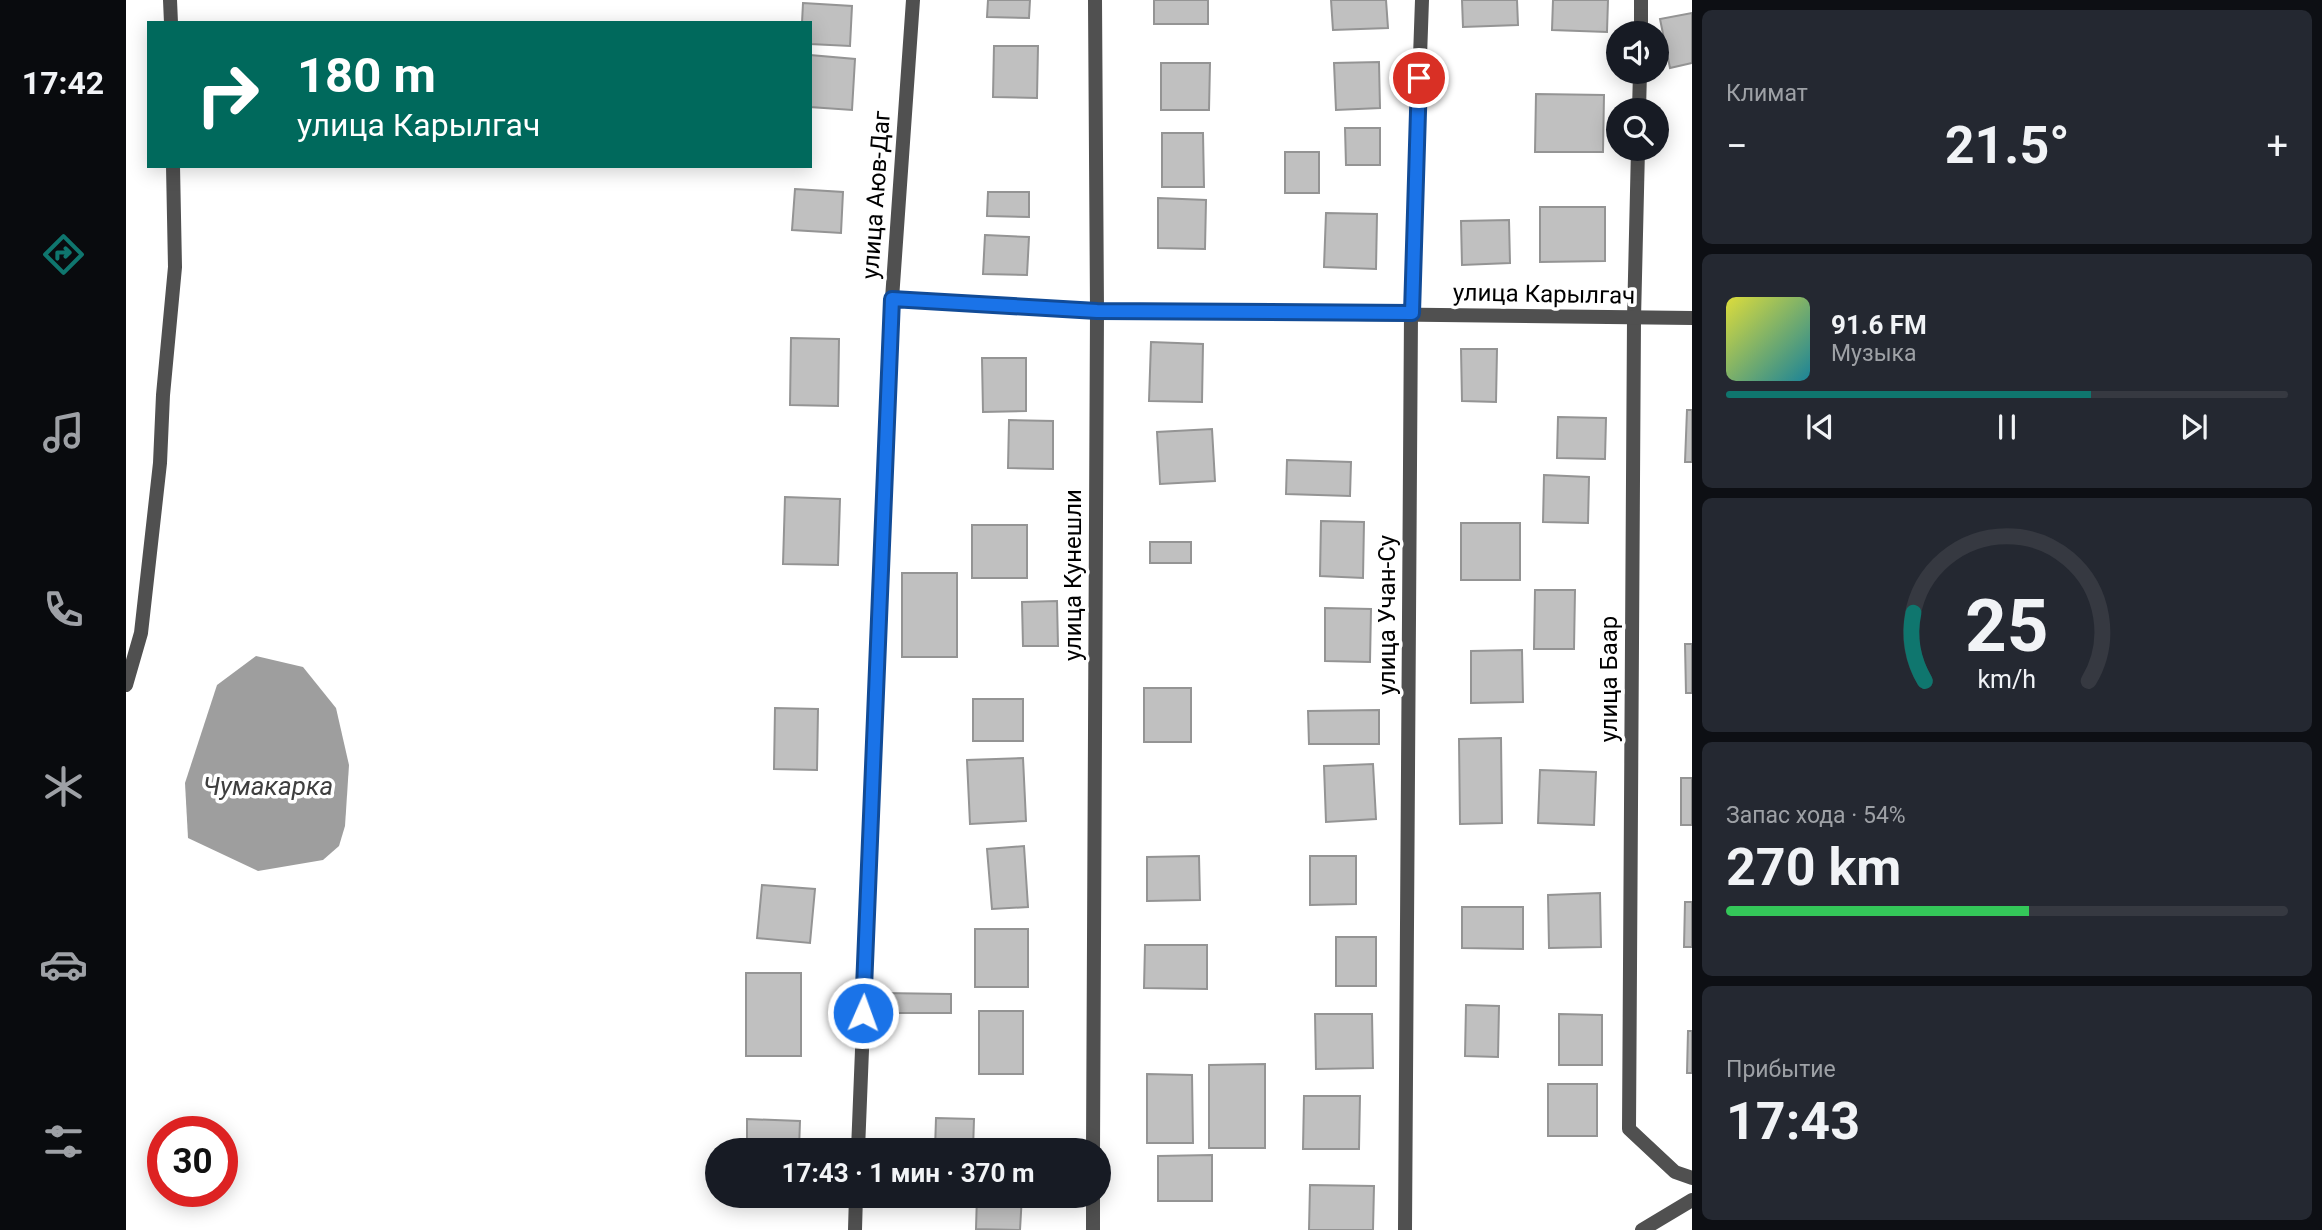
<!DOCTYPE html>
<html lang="ru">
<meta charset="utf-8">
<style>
body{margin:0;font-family:Roboto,sans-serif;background:#242831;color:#f1f3f6;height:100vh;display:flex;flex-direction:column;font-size:26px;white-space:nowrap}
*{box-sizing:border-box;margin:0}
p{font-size:23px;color:#9ea1a6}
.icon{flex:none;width:38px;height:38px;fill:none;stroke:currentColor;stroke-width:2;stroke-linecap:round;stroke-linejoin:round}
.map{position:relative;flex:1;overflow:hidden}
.side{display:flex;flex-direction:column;gap:10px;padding:10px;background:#0d0f14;width:630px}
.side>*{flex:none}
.hud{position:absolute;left:21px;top:21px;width:665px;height:147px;border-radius:0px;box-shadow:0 4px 18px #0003;background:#00695c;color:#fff;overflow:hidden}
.buttons{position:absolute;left:1480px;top:21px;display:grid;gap:14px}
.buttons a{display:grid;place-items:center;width:63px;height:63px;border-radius:50%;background:#171b24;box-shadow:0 4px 18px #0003;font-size:35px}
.speed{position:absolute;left:21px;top:1116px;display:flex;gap:14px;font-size:35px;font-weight:700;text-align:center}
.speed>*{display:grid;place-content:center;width:91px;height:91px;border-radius:50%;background:#171b24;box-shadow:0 4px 18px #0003;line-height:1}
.speed .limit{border:10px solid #d22;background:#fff;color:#111}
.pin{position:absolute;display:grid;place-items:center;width:60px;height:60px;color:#fff;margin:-30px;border:4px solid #fff;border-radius:50%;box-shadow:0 2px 7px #0007}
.me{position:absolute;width:77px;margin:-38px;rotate:2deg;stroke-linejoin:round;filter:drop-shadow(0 0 5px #0008)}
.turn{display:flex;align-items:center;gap:24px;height:147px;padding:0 35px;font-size:32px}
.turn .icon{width:91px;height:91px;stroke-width:2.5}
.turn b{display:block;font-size:49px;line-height:60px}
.big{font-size:52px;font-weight:700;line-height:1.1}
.side .tile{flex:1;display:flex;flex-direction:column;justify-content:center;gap:10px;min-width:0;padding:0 24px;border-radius:10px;background:#242831}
.side .dial{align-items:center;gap:0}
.dial svg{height:182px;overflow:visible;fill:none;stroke:#363941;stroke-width:7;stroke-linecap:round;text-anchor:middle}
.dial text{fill:#f1f3f6;stroke:none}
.song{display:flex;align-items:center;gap:21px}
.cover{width:84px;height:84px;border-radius:10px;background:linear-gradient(135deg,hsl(60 70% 55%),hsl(190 70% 35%))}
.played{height:7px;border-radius:4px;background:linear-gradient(90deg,#0f766e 65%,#363941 65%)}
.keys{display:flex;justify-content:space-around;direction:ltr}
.heat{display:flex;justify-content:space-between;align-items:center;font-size:38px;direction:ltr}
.charge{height:10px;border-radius:5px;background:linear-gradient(90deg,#34c759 54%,#363941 0)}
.trip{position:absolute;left:579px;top:1138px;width:406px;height:70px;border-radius:35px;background:#171b24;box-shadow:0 4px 18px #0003;font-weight:700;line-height:70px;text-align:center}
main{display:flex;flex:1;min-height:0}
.tab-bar{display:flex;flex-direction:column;width:126px;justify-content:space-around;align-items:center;background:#090b0e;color:#9ea1a6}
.tab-bar .icon{width:49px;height:49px}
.tab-bar .current{color:#0f766e}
.tab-bar b{font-size:32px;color:#f1f3f6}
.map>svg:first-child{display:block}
.water{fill:#9e9e9e}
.building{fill:#c0c0c0;stroke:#949494;stroke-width:2}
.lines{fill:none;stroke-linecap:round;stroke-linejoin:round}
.street{stroke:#505050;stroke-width:14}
.route-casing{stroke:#114b97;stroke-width:18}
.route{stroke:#1a73e8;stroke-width:12}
.labels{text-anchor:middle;stroke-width:7;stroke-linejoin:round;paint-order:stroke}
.street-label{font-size:24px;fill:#000;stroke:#fff}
.water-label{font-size:26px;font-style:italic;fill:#3f3f3f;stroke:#fff}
</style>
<main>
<nav class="tab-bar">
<b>17:42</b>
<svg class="icon current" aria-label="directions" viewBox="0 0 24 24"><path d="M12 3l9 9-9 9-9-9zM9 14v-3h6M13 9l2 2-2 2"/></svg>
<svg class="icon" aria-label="music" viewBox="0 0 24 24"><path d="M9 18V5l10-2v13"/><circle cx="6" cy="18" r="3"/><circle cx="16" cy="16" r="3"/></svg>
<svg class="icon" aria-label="phone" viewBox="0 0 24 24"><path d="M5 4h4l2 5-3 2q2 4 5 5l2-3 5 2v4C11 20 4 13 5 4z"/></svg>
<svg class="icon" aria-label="climate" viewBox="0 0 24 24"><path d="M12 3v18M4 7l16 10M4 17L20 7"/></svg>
<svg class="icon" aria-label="car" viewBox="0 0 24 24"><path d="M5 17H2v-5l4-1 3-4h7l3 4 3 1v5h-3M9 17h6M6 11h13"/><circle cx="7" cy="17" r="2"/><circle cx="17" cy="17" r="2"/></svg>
<svg class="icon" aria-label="filters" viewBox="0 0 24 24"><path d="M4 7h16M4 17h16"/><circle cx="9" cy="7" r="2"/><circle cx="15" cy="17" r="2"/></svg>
</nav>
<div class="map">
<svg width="1566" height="1230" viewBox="0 0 1566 1230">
<rect width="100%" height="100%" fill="#fff"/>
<path class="water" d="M130,656L177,667L210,708L223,765L219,826L213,846L197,860L132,871L62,838L59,783L91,685Z"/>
<g class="building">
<path d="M862,0H904L903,18L861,17Z"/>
<rect x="1028" y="0" width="54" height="24"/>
<path d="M1205,0H1260L1262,28L1207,30Z"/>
<path d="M1336,0H1391L1392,25L1337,27Z"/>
<path d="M1427,0H1482L1481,32L1426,30Z"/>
<path d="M677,3L726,6L724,46L684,44V23H676Z"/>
<path d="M1566,13V63L1544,68L1534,19Z"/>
<path d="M868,46H912L911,98L867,97Z"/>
<path d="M684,55L729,59L726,110L684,107Z"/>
<path d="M1253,62L1254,108L1210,110L1208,63Z"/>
<path d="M1035,63H1084L1083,110H1035Z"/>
<path d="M1410,94L1478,95L1477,152H1409Z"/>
<path d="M1219,128H1254V165H1220Z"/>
<path d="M1036,133H1077L1078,187H1036Z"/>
<rect x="1159" y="152" width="34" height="41"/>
<path d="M669,189L717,192L715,233L666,230Z"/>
<path d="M862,192H903V217L861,216Z"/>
<path d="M1032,198L1080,200L1079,249L1032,248Z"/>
<path d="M1414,207H1479V261L1414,262Z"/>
<path d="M1200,213L1251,214L1250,269L1198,267Z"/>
<path d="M1383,220L1384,263L1336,265L1335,221Z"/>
<path d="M859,235L903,237L901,275L857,274Z"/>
<path d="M665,338L713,339L712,406L664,405Z"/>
<path d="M1025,342L1077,344L1076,402L1023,401Z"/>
<path d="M1335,349H1371L1370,402L1336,401Z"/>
<path d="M856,358H900V411L857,412Z"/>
<path d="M1561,410H1566V462H1559Z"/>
<path d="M1432,417L1480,418L1479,459L1431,458Z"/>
<path d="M883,420L927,421V469L882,468Z"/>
<path d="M1086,429L1089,481L1034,484L1031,432Z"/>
<path d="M1161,460L1225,462L1224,496L1160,494Z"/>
<path d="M1418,475L1463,477L1462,523L1417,522Z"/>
<path d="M659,497L714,499L712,565L657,564Z"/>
<path d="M1195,521L1238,522L1237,578L1194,576Z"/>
<rect x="1335" y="523" width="59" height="57"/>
<rect x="846" y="525" width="55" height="53"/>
<rect x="1024" y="542" width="41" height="21"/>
<rect x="776" y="573" width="55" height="84"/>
<path d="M1409,590H1449L1448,649H1408Z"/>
<path d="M931,601L932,646H897L896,602Z"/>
<path d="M1199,608L1245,609L1244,662L1199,661Z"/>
<path d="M1559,644H1566V693H1560Z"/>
<path d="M1396,650L1397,702L1345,703V651Z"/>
<rect x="1018" y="688" width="47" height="54"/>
<rect x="847" y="699" width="50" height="42"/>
<path d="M649,708L692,709L691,770L648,769Z"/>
<path d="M1253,710V744H1183L1182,711Z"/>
<path d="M1375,738L1376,823L1334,824L1333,739Z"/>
<path d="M897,758L900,821L844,824L841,760Z"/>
<path d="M1247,764L1250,819L1200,822L1198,766Z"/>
<path d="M1414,770L1470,772L1468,825L1412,823Z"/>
<rect x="1555" y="778" width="11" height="47"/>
<path d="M898,846L902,907L866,909L861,849Z"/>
<path d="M1073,856L1074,900L1021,901V857Z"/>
<path d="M1184,856H1230V904L1184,905Z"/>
<path d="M636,885L689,889L684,943L631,938Z"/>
<path d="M1474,893L1475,947L1423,948L1422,895Z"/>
<path d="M1559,902H1566V947H1558Z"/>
<path d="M1336,907H1397V949L1336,948Z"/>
<rect x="849" y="929" width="53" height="58"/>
<rect x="1210" y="937" width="40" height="49"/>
<path d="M1019,945H1081V989L1018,988Z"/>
<rect x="620" y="973" width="55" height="83"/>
<path d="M755,993L825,994V1013H755Z"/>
<path d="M1340,1005L1373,1006L1372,1057L1339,1056Z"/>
<rect x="853" y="1011" width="44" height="63"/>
<path d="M1189,1014H1246L1247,1068L1190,1069Z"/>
<path d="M1433,1014L1476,1015V1065H1433Z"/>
<path d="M1562,1031H1566V1073H1561Z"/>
<path d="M1139,1064V1148H1083V1065Z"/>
<path d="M1021,1074L1066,1075L1067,1143H1021Z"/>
<rect x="1422" y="1084" width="49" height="52"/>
<path d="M1178,1096H1234L1233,1149H1177Z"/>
<path d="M810,1118L848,1119L847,1150H809Z"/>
<path d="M621,1119L674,1121L673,1150H621Z"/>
<path d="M1086,1155V1201H1032V1156Z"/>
<path d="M1184,1185L1248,1186L1247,1230H1183Z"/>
<path d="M851,1195H896L894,1230L850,1229Z"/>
</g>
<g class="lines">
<g class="street">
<path d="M44,0L45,23"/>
<path d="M1515,33V0"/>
<path d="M1513,110L1514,72"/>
<path d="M1512,149L1508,319L1503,1129L1549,1172L1566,1178"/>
<path d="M766,299L971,311L1566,318"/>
<path d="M0,685L15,633L34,463L37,395L49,267L47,166"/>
<path d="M732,1150L766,299L787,0"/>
<path d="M967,1150L971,311L969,0"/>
<path d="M729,1230L730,1195"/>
<path d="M967,1230V1195"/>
<path d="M1279,1230L1285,313L1296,0"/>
<path d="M1516,1230L1566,1200"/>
</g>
</g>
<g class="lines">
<g class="route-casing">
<path id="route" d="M737,1013L766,299L971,311L1286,313L1293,78"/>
</g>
<use href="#route" class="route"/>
</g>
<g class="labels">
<g class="street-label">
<text transform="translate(750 195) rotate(-86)" y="8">улица Аюв-Даг</text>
<text transform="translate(1418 294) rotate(1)" y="8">улица Карылгач</text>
<text transform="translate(947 575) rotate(-90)" y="8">улица Кунешли</text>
<text transform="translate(1261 615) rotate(-90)" y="8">улица Учан-Су</text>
<text transform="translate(1483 679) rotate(-90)" y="8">улица Баар</text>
</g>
<g class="water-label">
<text x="142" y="795">Чумакарка</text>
</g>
</g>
</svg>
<div class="buttons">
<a><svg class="icon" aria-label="sound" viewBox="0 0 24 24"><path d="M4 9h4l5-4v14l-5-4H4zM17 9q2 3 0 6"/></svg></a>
<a><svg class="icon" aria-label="search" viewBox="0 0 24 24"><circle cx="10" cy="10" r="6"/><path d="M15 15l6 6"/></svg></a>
</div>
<div class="speed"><div class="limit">30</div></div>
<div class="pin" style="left:1293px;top:78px;background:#d93025"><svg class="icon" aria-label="arrive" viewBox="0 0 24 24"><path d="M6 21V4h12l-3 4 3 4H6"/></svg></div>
<svg class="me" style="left:737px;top:1013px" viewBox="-20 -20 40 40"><circle r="17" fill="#1a73e8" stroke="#fff" stroke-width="3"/><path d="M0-11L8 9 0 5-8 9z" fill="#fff"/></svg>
<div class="trip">17:43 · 1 мин · 370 m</div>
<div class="hud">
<div class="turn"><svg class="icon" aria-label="right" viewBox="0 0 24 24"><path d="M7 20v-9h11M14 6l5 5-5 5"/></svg><div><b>180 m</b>улица Карылгач</div></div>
</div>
</div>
<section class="side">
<div class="tile"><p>Климат</p>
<div class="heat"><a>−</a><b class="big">21.5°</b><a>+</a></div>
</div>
<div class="tile">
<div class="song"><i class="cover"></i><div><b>91.6 FM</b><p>Музыка</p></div></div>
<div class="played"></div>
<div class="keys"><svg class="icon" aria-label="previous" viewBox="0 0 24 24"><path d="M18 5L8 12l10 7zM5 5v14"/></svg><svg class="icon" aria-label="pause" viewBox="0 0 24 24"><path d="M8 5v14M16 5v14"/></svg><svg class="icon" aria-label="next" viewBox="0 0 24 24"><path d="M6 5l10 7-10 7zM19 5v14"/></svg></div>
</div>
<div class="tile dial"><svg viewBox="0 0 100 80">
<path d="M14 69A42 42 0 1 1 86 69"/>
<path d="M14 69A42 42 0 0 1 9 39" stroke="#0f766e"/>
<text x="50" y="56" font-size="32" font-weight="700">25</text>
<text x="50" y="72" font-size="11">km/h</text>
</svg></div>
<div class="tile"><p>Запас хода · 54%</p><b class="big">270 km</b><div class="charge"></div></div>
<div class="tile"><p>Прибытие</p><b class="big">17:43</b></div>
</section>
</main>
